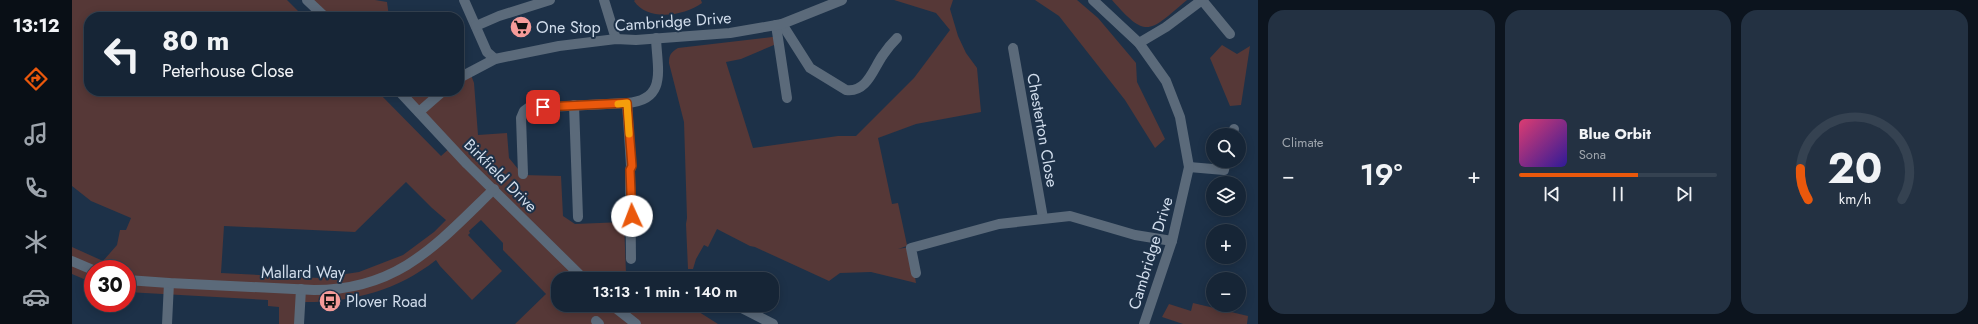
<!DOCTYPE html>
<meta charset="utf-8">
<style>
body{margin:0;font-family:Jost,sans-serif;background:#233142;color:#f1f3f6;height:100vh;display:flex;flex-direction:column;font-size:15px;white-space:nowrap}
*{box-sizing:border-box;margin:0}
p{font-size:13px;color:#9ea5ad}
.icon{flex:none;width:22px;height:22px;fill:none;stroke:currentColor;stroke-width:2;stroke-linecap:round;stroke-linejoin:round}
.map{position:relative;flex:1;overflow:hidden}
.drawer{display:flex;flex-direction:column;gap:10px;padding:10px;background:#0c141e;width:720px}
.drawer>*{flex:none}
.top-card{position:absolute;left:12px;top:12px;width:380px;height:84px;border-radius:16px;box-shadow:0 2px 10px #0003,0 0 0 1px #354251;background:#162536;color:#f1f3f6;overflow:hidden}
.buttons{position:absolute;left:1134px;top:128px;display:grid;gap:8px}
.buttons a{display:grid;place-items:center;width:40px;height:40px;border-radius:50%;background:#162536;box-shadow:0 2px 10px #0003,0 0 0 1px #354251;font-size:20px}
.speed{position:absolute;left:12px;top:260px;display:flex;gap:8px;font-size:20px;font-weight:700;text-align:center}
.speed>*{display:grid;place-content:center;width:52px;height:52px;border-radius:50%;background:#162536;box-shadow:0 2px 10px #0003,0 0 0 1px #354251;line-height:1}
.speed .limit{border:6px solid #d22;background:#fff;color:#111}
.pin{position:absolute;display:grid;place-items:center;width:34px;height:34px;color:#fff;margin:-17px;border-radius:8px;box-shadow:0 2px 6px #0006}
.me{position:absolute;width:44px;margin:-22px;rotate:358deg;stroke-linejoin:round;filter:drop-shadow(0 0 3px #0008)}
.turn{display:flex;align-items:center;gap:14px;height:84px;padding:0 12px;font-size:18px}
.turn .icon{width:52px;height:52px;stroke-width:2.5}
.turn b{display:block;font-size:28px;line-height:34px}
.big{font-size:30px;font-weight:600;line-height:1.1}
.drawer .tile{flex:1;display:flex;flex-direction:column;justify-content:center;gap:6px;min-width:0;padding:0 14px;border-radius:16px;background:#233142}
.drawer .dial{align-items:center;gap:0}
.dial svg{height:104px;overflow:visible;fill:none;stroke:#354251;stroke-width:7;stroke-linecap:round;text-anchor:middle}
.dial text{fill:#f1f3f6;stroke:none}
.song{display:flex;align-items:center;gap:12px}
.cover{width:48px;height:48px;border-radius:6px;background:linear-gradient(135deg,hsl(340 70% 55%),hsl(250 70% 35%))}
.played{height:4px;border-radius:2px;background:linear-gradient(90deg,#ea580c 60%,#354251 60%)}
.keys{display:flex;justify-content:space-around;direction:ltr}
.heat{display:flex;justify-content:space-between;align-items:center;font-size:22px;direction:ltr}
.drawer .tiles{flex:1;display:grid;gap:10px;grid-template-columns:repeat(3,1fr)}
.trip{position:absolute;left:479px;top:272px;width:228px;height:40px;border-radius:16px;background:#162536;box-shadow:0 2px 10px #0003,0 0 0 1px #354251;font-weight:600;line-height:40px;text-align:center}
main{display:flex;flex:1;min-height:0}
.tab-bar{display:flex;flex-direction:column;width:72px;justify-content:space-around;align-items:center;background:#090f16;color:#9ea5ad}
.tab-bar .icon{width:28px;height:28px}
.tab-bar .selected{color:#ea580c}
.tab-bar b{font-size:18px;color:#f1f3f6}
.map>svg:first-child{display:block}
.green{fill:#563837;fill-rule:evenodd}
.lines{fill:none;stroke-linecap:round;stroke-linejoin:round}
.minor{stroke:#5b6a7a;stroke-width:10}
.tertiary{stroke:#5b6a7a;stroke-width:10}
.route-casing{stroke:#983908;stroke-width:10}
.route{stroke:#ea580c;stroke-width:7}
.slow{stroke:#f59e0b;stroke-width:7}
.labels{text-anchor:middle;stroke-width:4;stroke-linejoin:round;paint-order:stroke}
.street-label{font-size:16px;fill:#d1ddec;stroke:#1d3148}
.poi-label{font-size:16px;fill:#d1ddec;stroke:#1d3148;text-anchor:start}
</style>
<main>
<nav class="tab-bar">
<b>13:12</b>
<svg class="icon selected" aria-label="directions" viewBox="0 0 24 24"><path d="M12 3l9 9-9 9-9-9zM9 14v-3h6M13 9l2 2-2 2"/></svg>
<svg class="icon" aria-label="music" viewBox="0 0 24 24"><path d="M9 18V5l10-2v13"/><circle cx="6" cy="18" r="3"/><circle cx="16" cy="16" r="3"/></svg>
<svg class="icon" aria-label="phone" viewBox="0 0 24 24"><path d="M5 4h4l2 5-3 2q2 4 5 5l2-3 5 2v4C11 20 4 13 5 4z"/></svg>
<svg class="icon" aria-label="climate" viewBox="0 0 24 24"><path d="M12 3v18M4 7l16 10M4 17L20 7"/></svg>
<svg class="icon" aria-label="car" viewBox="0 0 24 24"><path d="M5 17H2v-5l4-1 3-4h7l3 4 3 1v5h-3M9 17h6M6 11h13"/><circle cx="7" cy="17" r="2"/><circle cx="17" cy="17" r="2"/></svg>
</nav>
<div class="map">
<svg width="1186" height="324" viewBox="0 0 1186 324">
<rect width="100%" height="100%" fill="#1d3148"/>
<g class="green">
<path d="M0,0H215L232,17H17V91H305L369,156L379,147L327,91H387V78L398,72L402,83L406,135L435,133L437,158L451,175L489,176L491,216L503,224L552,222L554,273L602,274L600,279H486V305H616L646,324H443L474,294L431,250V243L409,220L397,231L398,233L396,235L430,271L400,300L368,266L364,260C325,291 278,303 228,302L227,324H207V307L196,306V300L55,292V269H21V283L0,274V247L31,261L45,245L48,230H54L59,218L19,201L0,186ZM334,182L360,208L374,220L362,232L331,255L287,272L247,278L149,273L152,226L283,232Z"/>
<path d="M235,0H303L315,2L317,17H253Z"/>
<path d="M563,0H629L630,3C612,16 576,22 562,1Z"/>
<path d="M822,0H881L878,9L886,36L894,53L905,68L909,112L844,124L806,138L820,204L826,203L835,245H838L826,249L838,247L844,283L799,272L768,273L757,281L683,247L678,246L645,229L636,247L632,245L624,259L621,269H616L614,224L615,218L612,122L597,63C597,55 599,52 606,48L709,36V42L669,59L654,62L681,148L766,136H784L842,78L878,30L864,13Z"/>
<path d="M963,0H1005L1026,18L1064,63L1065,82L1093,139L1083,148L1053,100L987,16Z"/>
<path d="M1040,0H1115C1077,32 1075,40 1040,0Z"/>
<path d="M1150,45L1165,54L1178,46L1169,105L1158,106L1138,58Z"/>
<path d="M1121,303L1176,316L1175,324H1111L1090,317L1097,304L1119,311Z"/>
</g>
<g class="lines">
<g class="minor">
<path d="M392,0L415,52L423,59"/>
<path d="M532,0L544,39"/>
<path d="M1130,0L1158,34"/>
<path d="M710,24L738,68L774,90C795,93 801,69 811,55C815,49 820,43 825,38"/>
<path d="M704,25L715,98"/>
<path d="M404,26L427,16L478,0"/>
<path d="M941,48L971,218"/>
<path d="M502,105L506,217"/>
<path d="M1160,135L1162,129"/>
<path d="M1117,167L1152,170L1154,161"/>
<path d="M451,174L449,118L452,111L456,108L555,103"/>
<path d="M559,259L558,171L559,166L555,103C596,100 585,68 584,38"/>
<path d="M844,273L839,248L927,224L998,216L1063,235L1100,241"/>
<path d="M664,305L701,324"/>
<path d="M524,321L527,324"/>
<path d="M95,324L97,283"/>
<path d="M227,324L229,289"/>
</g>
<g class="tertiary">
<path d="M235,0L253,17"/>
<path d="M1021,0L1067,43L1094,81L1108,117L1117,167L1100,241L1072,324"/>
<path d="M1067,43L1094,27L1130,0"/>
<path d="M387,78L423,59L487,46L544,39L564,40L658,33L710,24L770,0"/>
<path d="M327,91L395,164L512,279"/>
<path d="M347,112L371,91"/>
<path d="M0,261L21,270"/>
<path d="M55,280L97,283L242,290C327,290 365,244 422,189"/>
<path d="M540,305L564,324"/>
</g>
</g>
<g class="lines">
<g class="route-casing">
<path id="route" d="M471,107L555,103L560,166L558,170L560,216"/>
</g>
<use href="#route" class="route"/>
<path class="slow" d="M546,104L555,103L557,134"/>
</g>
<defs>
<g id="supermarket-disc" transform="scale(1.15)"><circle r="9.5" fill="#f59b99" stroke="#1d3148"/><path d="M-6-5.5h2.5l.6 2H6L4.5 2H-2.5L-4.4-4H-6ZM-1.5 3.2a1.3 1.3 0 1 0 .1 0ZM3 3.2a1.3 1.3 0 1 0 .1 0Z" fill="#111"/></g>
<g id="bus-disc" transform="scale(1.15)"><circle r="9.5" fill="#f59b99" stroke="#1d3148"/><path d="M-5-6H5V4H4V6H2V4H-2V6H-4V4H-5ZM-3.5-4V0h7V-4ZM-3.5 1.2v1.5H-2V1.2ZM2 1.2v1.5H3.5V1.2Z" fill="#111"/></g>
</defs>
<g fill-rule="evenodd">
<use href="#supermarket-disc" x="449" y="27"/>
<use href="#bus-disc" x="258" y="301"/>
</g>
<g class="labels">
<g class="street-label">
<text transform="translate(601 21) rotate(-4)" y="6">Cambridge Drive</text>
<text transform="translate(971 130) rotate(80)" y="6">Chesterton Close</text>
<text transform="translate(429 175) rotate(45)" y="6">Birkfield Drive</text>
<text transform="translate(1078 253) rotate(-73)" y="6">Cambridge Drive</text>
<text x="231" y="278">Mallard Way</text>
</g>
<g class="poi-label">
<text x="464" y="33">One Stop</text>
<text x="274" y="307">Plover Road</text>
</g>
</g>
</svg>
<div class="buttons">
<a><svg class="icon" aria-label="search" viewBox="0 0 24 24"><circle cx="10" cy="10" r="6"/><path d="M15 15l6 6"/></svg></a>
<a><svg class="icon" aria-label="layers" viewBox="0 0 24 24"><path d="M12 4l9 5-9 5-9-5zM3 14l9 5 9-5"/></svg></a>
<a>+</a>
<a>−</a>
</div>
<div class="speed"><div class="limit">30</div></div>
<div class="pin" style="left:471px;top:107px;background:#d93025"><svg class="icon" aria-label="arrive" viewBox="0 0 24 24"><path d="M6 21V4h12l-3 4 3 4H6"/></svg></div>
<svg class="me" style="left:560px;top:216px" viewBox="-20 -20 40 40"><circle r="19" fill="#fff"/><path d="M0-13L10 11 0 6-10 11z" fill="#ea580c"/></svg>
<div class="trip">13:13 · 1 min · 140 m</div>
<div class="top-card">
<div class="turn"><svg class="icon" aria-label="left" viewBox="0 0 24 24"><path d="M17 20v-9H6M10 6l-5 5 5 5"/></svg><div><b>80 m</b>Peterhouse Close</div></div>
</div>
</div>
<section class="drawer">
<div class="tiles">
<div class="tile"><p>Climate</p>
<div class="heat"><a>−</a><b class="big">19°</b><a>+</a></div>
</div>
<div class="tile">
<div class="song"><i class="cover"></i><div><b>Blue Orbit</b><p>Sona</p></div></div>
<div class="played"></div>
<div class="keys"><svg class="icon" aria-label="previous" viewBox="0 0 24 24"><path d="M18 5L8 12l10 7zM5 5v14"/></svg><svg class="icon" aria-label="pause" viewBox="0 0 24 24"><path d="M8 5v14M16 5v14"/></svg><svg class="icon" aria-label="next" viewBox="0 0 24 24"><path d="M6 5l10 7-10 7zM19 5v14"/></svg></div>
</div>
<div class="tile dial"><svg viewBox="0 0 100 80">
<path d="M14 69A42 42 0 1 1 86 69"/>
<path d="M14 69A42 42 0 0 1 8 45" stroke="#ea580c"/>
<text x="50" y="56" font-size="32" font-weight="700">20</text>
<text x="50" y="72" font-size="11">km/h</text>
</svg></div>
</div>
</section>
</main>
